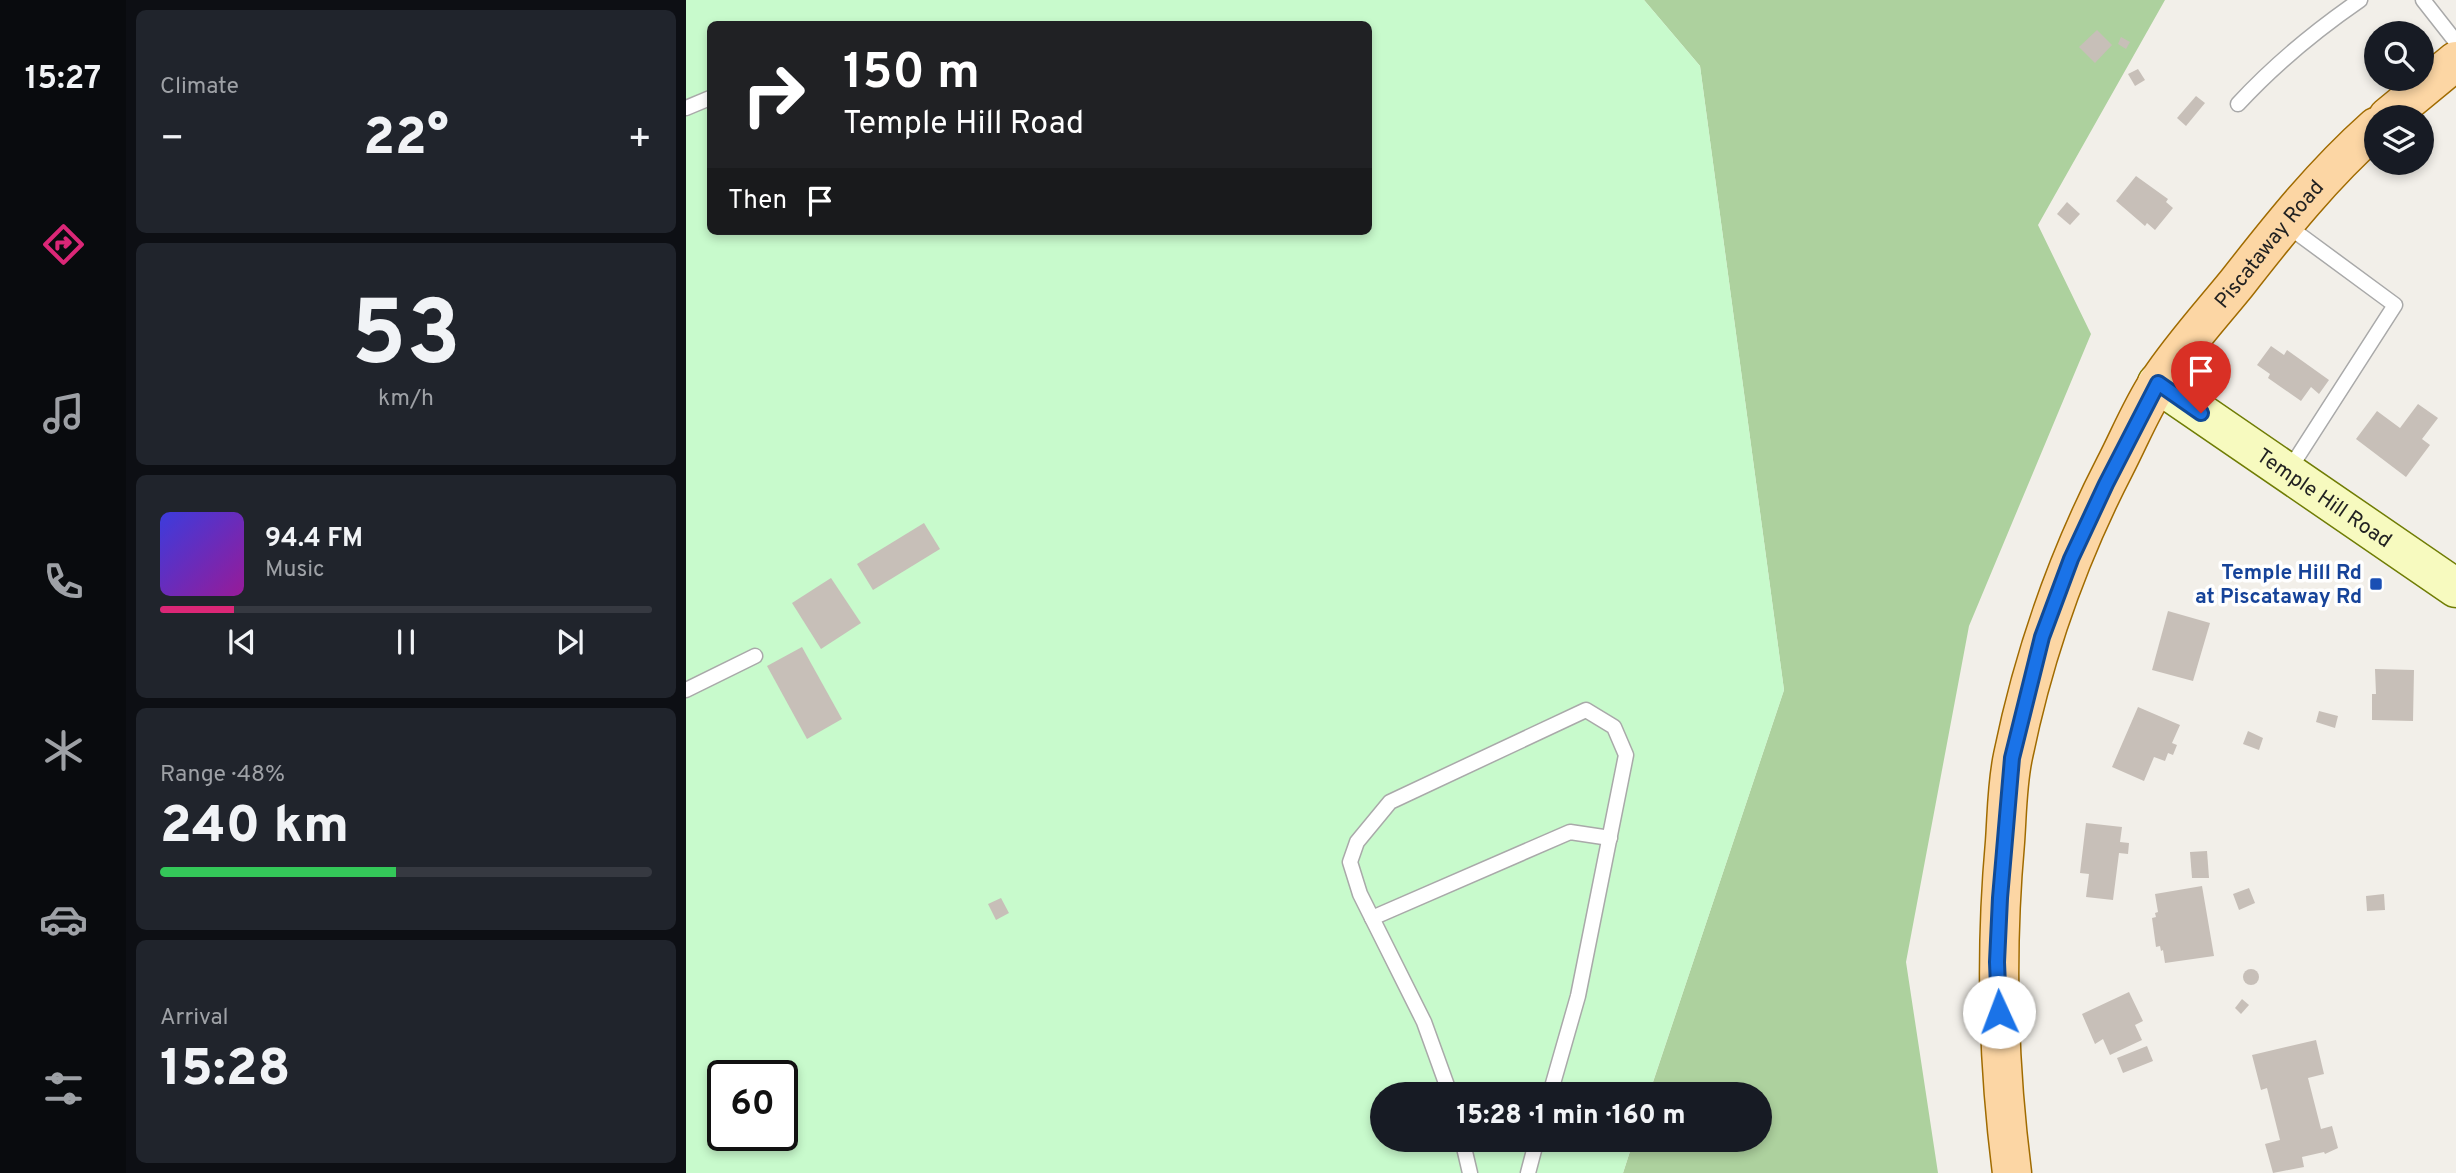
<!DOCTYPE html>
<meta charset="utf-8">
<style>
body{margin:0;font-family:Overpass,sans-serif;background:#20242c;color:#f1f3f6;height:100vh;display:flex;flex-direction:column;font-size:26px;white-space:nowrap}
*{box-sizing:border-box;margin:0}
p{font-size:23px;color:#9ea1a6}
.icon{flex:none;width:38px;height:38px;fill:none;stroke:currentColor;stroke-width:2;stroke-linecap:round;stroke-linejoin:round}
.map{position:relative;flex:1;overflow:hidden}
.sheet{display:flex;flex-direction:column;gap:10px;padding:10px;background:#0d0f14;width:560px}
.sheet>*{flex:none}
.banner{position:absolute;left:21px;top:21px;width:665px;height:214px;border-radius:10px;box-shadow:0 4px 10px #0003;background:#202124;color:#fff;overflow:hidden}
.fabs{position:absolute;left:1678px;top:21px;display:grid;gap:14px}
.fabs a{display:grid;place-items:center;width:70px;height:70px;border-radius:50%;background:#171b24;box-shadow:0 4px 10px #0003;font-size:35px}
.speed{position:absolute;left:21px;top:1060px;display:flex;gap:14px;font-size:35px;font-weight:700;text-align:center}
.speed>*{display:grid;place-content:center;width:91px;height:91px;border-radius:50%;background:#171b24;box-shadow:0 4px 10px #0003;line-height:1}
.speed .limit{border:4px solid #111;border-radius:10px;background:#fff;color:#111}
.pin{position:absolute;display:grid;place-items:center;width:60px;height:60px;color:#fff;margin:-72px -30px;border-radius:50% 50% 50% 0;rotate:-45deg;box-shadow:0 0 7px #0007}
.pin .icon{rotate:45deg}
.me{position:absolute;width:77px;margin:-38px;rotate:358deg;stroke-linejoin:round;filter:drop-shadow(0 0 5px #0008)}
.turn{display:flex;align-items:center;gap:24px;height:147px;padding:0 21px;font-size:32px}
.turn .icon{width:91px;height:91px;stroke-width:2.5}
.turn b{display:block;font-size:49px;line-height:60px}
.then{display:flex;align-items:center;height:66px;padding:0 21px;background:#0003;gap:14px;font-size:26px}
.big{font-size:52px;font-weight:800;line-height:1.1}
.sheet .tile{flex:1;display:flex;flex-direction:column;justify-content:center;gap:10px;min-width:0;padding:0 24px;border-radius:10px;background:#20242c}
.sheet .dial{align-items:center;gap:0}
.dial b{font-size:91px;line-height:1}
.song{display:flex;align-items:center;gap:21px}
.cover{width:84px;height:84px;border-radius:10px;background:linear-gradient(135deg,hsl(240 70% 55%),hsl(300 70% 35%))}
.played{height:7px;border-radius:4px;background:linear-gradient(90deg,#db2777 15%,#363941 15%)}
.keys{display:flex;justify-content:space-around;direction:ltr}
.heat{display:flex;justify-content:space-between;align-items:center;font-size:38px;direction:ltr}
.charge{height:10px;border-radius:5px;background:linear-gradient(90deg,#34c759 48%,#363941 0)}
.trip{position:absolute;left:684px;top:1082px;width:402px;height:70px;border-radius:35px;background:#171b24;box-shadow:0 4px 10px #0003;font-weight:800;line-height:70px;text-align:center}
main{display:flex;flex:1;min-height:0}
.menu{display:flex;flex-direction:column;width:126px;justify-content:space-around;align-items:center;background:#090b0e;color:#9ea1a6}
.menu .icon{width:49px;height:49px}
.menu .selected{color:#db2777}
.menu b{font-size:32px;color:#f1f3f6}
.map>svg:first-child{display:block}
.forest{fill:#add19e}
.park{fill:#c8facc;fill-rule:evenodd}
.building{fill:#c7bfb8}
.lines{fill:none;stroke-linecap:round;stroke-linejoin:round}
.lane-casing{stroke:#a9a9a9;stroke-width:17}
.secondary-casing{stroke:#707d05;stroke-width:41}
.primary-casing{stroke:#a06b00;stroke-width:41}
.lane{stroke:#fff;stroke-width:14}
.secondary{stroke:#f7fabf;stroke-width:38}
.primary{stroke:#fcd6a4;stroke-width:38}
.route-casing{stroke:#114b97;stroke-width:18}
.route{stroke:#1a73e8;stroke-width:12}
.transit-dot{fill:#1a4fb4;stroke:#fff;stroke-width:2.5}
.labels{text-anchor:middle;stroke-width:7;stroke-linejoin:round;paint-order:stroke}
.street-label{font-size:21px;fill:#222;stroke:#fff}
.transit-label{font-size:21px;font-weight:bold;fill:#164399;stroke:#fff;text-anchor:end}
</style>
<main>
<nav class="menu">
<b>15:27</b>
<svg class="icon selected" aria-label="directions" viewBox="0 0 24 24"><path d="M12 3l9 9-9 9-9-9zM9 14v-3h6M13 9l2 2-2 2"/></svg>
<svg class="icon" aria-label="music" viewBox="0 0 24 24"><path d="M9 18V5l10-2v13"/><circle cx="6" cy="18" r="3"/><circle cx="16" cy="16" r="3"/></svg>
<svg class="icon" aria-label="phone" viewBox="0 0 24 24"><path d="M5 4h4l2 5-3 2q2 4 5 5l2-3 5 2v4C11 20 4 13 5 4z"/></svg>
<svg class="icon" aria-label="climate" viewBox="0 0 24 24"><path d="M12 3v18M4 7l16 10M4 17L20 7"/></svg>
<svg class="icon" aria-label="car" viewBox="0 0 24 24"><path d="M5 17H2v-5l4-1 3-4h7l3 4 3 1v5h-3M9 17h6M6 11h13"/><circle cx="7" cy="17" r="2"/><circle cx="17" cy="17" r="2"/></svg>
<svg class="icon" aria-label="filters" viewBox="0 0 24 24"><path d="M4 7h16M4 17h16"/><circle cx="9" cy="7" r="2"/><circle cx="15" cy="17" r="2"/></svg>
</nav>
<section class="sheet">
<div class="tile"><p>Climate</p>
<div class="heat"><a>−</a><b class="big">22°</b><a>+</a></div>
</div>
<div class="tile dial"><b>53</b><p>km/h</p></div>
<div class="tile">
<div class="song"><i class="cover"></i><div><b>94.4 FM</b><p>Music</p></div></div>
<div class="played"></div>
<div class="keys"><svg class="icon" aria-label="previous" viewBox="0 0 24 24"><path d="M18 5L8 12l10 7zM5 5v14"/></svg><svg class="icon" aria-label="pause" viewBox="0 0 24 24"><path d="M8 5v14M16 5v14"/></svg><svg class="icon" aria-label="next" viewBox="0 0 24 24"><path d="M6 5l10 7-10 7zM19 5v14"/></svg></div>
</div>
<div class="tile"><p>Range · 48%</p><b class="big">240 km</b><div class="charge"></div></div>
<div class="tile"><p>Arrival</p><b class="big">15:28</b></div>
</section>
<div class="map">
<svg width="1770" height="1173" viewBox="0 0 1770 1173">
<rect width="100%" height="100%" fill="#f2efe9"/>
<path class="forest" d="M958,0H1479L1352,225L1405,334L1283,626L1220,962L1252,1173H937L948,1139H1074V1094H963L1098,690L1014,66Z"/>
<path class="park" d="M0,0H958L1014,66L1098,690L963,1094H696V1139H948L937,1173H0ZM24,24H682V231H24ZM37,1076H96V1136H37Z"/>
<g class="building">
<path d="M1411,30L1426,45L1409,63L1393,47Z"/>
<path d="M1435,37L1444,42L1440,49L1432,44Z"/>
<path d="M1452,69L1459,80L1449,86L1442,74Z"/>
<path d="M1510,96L1519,103L1500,126L1491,118Z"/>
<path d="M1450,176L1482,199L1480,202L1487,208L1469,230L1461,223L1459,226L1430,201Z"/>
<path d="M1381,202L1394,214L1384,225L1371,214Z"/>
<path d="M1585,346L1598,355L1601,350L1643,380L1633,394L1625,387L1615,401L1582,378L1584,374L1571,365Z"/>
<path d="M1732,404L1752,418L1736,439L1744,445L1720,477L1670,439L1691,411L1714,428Z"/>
<path d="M238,523L254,549L187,590L171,564Z"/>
<path d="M145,578L175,623L135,649L106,603Z"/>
<path d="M1482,611L1524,623L1507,681L1466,670Z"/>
<path d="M116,647L156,719L121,739L81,666Z"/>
<path d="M1689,669L1728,670L1727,721L1686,720V694H1690Z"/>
<path d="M1452,707L1494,725L1486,743L1491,745L1487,755L1482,753L1479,761L1468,757L1458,781L1426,767Z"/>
<path d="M1633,711L1652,716L1649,728L1630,722Z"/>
<path d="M1562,731L1577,738L1573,750L1557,744Z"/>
<path d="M1400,823L1436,827L1434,842L1443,843L1442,854L1433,853L1427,900L1400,897L1403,874L1394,873Z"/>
<path d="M1521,851L1523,878H1506L1504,852Z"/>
<path d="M1516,886L1528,956L1479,963L1477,950L1475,951L1474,946L1470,947L1466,918L1470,917L1469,913L1472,912L1469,894Z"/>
<path d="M1563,888L1569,903L1553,910L1547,894Z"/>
<path d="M1698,894L1699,910L1681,911L1680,896Z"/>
<path d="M315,898L323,913L310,920L302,904Z"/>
<circle cx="1565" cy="977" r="8"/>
<path d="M1443,992L1457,1021L1449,1025L1456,1040L1424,1055L1417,1039L1409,1044L1396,1014Z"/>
<path d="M1556,999L1563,1005L1555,1014L1549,1008Z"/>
<path d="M1630,1040L1638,1074L1622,1078L1635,1129L1646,1126L1652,1148L1639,1154L1638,1152L1616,1157L1618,1167L1587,1173L1579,1144L1594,1140L1581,1088L1575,1090L1566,1055Z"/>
<path d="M1461,1046L1467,1061L1437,1073L1431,1058Z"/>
</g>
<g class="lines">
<g class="lane-casing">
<g id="lane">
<path d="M1737,0L1770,42"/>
<path d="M1552,104C1589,64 1629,31 1674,0"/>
<path d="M0,108L24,98"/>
<path d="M1599,224L1709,305L1603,470"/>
<path d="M0,690L69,656"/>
<path d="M686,918L884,832L924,838"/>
<path d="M764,1094L738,1022L674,894L664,862L671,842L704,802L900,710L928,727L940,755L892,996L864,1094"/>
<path d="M776,1139L784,1173"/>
<path d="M842,1173L851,1139"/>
</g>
</g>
<g class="secondary-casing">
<g id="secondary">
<path id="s1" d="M1471,383L1770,588"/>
</g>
</g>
<g class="primary-casing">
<g id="primary">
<path d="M1702,117L1770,61"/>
<path id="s2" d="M1326,1173C1312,1063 1309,953 1319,842C1321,814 1321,784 1327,756C1348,653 1381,559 1429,466C1443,439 1455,409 1472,383C1494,349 1525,315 1551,283C1594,228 1637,174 1690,127"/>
</g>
</g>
<use href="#lane" class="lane"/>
<use href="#secondary" class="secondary"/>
<use href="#primary" class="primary"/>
</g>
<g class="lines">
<g class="route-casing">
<path id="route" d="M1313,1012L1311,962L1314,898L1326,758L1356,637L1385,559L1420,484L1472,383L1515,413"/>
</g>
<use href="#route" class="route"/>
</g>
<rect class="transit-dot" x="1683" y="577" width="14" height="14" rx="3.5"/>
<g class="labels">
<g class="street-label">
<text dy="7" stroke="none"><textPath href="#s2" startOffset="998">Piscataway Road</textPath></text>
<text dy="7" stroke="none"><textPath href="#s1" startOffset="203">Temple Hill Road</textPath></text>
</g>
<g class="transit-label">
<text x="1676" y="579">Temple Hill Rd<tspan x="1676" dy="24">at Piscataway Rd</tspan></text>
</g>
</g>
</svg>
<div class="fabs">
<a><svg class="icon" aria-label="search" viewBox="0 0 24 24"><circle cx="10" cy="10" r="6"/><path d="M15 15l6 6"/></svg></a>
<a><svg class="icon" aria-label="layers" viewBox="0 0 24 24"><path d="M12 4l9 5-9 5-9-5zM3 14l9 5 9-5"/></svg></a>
</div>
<div class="speed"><div class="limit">60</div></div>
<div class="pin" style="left:1515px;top:413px;background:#d93025"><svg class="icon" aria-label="arrive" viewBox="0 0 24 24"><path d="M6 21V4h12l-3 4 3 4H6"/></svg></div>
<svg class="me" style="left:1313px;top:1012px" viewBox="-20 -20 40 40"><circle r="19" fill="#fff"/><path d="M0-13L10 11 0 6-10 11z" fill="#1a73e8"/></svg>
<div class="trip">15:28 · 1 min · 160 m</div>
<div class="banner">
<div class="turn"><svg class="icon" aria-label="right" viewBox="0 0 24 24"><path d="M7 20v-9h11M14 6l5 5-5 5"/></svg><div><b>150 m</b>Temple Hill Road</div></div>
<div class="then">Then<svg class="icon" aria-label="arrive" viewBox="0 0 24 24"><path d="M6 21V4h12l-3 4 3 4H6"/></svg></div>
</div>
</div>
</main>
